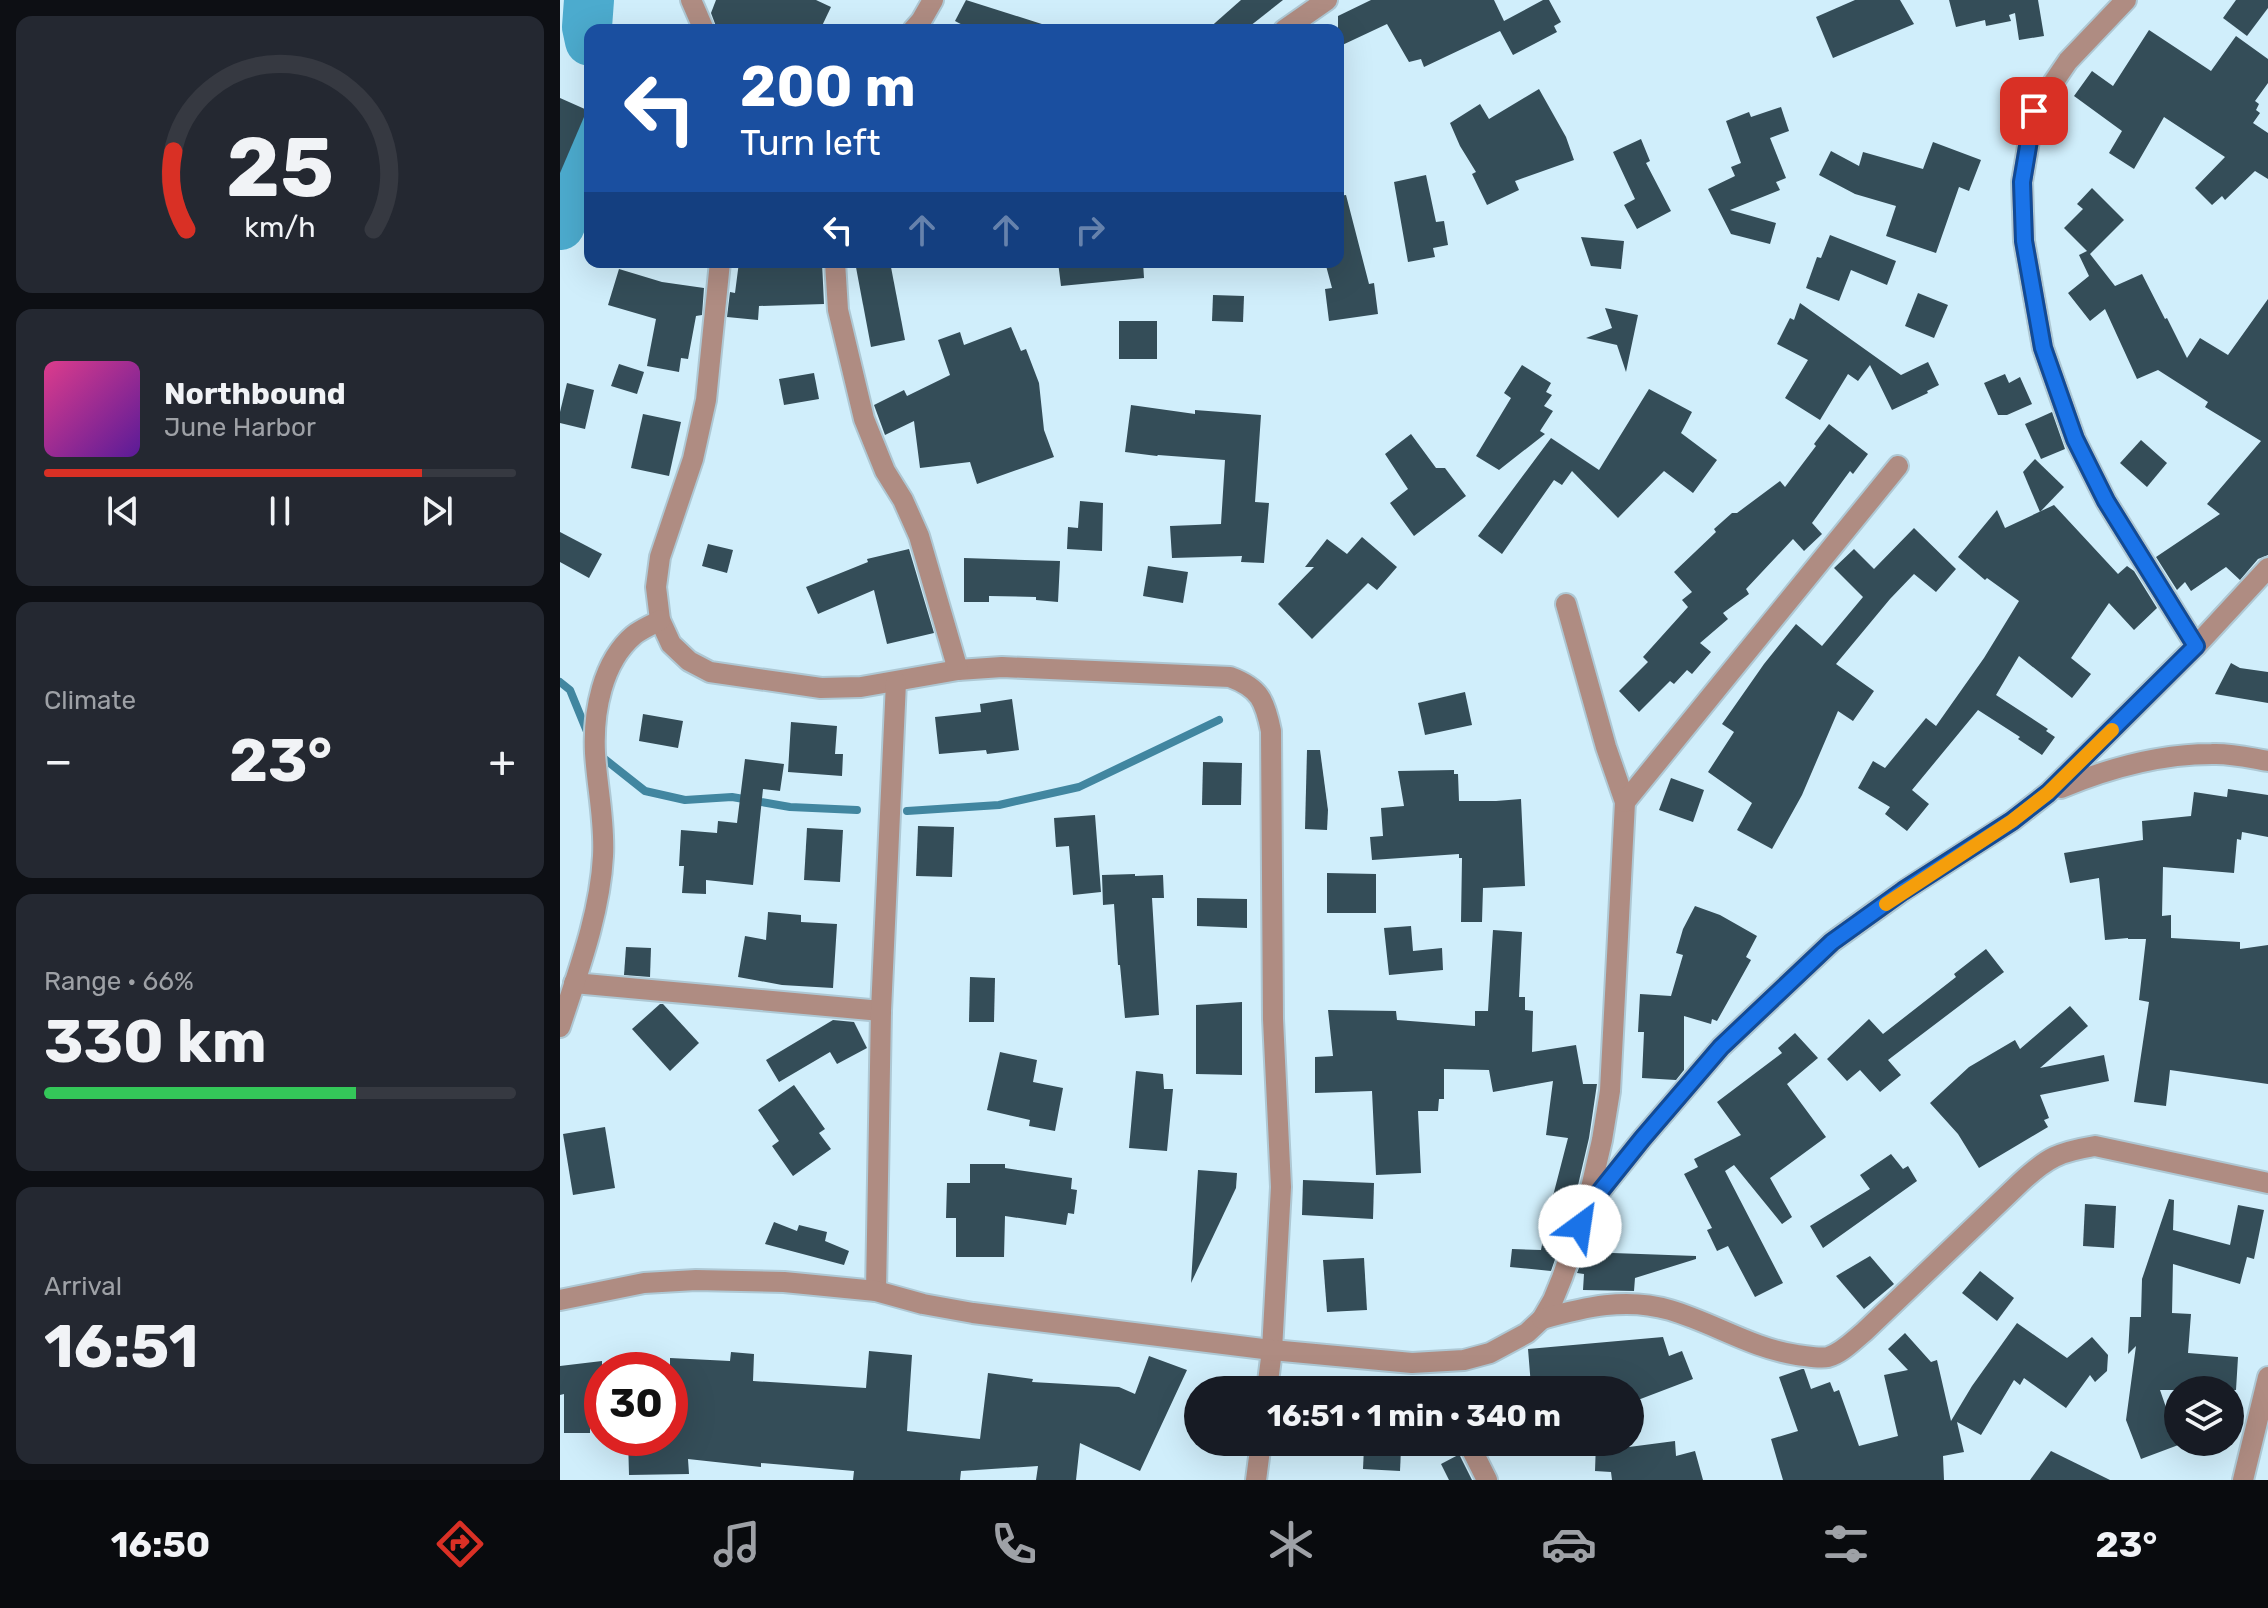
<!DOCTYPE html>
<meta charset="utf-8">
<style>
body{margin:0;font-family:Rubik,sans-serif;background:#242831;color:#f1f3f6;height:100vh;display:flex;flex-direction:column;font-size:30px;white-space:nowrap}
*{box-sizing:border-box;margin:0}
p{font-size:26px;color:#9ea1a6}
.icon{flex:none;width:44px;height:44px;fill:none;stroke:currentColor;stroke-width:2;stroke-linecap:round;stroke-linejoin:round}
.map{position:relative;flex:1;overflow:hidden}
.panel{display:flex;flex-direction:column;gap:16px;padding:16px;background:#0d0f14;width:560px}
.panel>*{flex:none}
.top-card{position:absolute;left:24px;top:24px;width:760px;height:244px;border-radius:16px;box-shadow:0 8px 32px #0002;background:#1a4fa0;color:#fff;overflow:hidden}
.tools{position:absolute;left:1604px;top:1376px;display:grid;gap:16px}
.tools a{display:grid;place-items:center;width:80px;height:80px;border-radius:50%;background:#171b24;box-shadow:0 8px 32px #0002;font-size:40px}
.speed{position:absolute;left:24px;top:1352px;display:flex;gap:16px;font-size:40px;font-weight:700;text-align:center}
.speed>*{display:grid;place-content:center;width:104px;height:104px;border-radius:50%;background:#171b24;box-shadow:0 8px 32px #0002;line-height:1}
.speed .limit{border:12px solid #d22;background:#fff;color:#111}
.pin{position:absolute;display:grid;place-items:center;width:68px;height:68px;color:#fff;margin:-34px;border-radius:16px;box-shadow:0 4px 12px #0006}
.me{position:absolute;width:88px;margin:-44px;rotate:31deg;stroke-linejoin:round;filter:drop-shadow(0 0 6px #0008)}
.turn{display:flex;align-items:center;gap:28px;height:168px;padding:0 24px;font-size:36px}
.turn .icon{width:104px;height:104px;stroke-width:2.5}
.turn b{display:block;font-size:56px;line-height:68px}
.lanes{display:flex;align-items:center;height:76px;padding:0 24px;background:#0003;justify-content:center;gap:40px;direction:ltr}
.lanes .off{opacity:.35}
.big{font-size:60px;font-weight:700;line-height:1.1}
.panel .tile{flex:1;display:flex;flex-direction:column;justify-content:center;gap:12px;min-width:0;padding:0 28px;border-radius:16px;background:#242831}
.panel .dial{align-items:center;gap:0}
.dial svg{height:208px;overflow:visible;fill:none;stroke:#363941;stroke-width:7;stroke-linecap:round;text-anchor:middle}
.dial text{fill:#f1f3f6;stroke:none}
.song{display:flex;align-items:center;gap:24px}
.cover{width:96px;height:96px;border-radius:12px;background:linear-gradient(135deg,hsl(330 70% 55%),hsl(270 70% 35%))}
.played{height:8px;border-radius:4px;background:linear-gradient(90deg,#d93025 80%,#363941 80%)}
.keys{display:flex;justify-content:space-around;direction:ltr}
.heat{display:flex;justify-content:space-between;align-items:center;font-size:44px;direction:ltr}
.charge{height:12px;border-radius:6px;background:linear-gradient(90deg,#34c759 66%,#363941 0)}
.trip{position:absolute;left:624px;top:1376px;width:460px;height:80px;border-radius:40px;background:#171b24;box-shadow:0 8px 32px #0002;font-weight:700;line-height:80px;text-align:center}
.dock{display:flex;height:128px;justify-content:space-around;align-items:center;background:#090b0e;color:#9ea1a6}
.dock .icon{width:56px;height:56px}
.dock .active{color:#d93025}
.dock b{font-size:36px;color:#f1f3f6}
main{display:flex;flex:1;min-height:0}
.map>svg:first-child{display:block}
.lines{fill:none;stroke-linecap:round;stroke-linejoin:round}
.stream{stroke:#4186a0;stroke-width:8}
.river{stroke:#4cabce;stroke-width:50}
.building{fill:#344d58}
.street-casing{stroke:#aec8d4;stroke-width:24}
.street{stroke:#af8c82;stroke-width:20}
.route-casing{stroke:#114b97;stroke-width:20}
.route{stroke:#1a73e8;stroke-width:14}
.slow{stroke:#f59e0b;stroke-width:14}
</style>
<main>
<section class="panel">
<div class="tile dial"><svg viewBox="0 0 100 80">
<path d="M14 69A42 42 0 1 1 86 69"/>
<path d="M14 69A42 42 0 0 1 9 39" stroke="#d93025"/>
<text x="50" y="56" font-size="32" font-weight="700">25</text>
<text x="50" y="72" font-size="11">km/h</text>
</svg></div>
<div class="tile">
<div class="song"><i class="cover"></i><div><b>Northbound</b><p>June Harbor</p></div></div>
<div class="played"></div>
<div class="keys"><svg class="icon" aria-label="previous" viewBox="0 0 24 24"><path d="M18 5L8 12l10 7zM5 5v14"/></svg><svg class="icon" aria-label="pause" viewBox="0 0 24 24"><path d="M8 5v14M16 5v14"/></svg><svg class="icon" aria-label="next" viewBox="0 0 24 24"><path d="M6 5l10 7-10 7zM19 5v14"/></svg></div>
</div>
<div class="tile"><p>Climate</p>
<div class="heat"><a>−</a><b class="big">23°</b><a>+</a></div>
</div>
<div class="tile"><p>Range · 66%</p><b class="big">330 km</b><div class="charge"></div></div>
<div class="tile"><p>Arrival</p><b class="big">16:51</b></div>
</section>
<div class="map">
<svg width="1708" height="1480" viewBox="0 0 1708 1480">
<rect width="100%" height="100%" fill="#d0eefb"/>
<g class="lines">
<g class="stream">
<path d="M0,682L10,690L28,734"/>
<path d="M37,753L85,791L125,800L172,797L230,807L297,810"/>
<path d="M347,811L439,805L519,787L659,720"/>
</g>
<g class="river">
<path d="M29,0L27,27L30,41"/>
<path d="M0,225L30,136"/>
</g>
</g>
<g class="building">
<path d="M156,0H256L271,7L260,30H159L157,29L151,13Z"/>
<path d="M406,0L485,25V30H412L395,21Z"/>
<path d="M681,0H723L685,30H647Z"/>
<path d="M811,0H934L944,21L983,0H989L1001,22L994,26L997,32L953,55L940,31L864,67L861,59L849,62L827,24L778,47V16Z"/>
<path d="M1295,0H1340L1354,24L1273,58L1256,17Z"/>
<path d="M1389,0H1478L1484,36L1459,40L1455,13L1449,15L1451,21L1426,26L1425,20L1396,27Z"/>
<path d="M1676,0H1708V8L1687,36L1663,18Z"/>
<path d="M1589,30L1651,71L1676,36L1708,59V83L1695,101L1699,104L1696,110L1700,113L1693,123L1708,133V179L1695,171L1665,200L1662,196L1652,205L1635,188L1665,157L1604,117L1574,169L1549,153L1562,131L1514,96L1532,71L1553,86Z"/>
<path d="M979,89L1006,137L1014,160L955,181L959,190L927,205L912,174L916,172L900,146L890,123L920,104L929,119Z"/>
<path d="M0,98L27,110L0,173Z"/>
<path d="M1221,107L1229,131L1210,138L1226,178L1216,182L1220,190L1170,210L1216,223L1210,244L1171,234L1148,189L1175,176L1171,167L1181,163L1166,121L1189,112L1191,117Z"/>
<path d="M1081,139L1090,161L1086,163L1111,211L1077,229L1064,205L1075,199L1053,152Z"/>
<path d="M1373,142L1421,160L1409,191L1399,187L1376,253L1326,236L1336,206L1295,194L1259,175L1271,151L1299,166L1303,152L1363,169Z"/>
<path d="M866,175L876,222L884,221L888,245L873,248L875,257L848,262L834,182Z"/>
<path d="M1532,188L1564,220L1530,254L1555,286L1582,274L1605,319L1607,318L1627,358L1640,338L1668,355L1708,299V555L1698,559L1680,580L1666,567L1631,591L1625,582L1617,590L1596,557L1660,514L1647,504L1701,441L1645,407L1648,402L1598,370L1577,379L1545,309L1530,321L1508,293L1529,276L1519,255L1527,251L1504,228L1523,209L1517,204Z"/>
<path d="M786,195L809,284L814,283L818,314L769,321L765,289L772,288L765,262H778V196Z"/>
<path d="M1270,235L1336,261L1327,285L1291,270L1279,301L1246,288L1257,257L1261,258Z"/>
<path d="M1021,237L1064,241L1061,269L1031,266Z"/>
<path d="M179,262H262L264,304L199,306L198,320L167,317L170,292L175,293Z"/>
<path d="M295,262H330L345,340L311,347Z"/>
<path d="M498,262H583L584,278L501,286Z"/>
<path d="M59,269L102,282L144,288L142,315L136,316L128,359L121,358L119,372L87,366L96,319L48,305Z"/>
<path d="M1358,293L1388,305L1374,338L1345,326Z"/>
<path d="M653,295L684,296L683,322L652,321Z"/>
<path d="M1240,303L1341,375L1368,362L1379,385L1367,391L1368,393L1332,410L1310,365L1298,381L1288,374L1260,420L1225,398L1248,360L1217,344L1230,318L1234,320Z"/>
<path d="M1045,308L1078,315L1066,372L1057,345L1026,338L1052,328Z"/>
<rect x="559" y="321" width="38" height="38"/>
<path d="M451,327L461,351L466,349L479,383L484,430L494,457L417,484L410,462L360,468L354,421L325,435L314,405L344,390L347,396L390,375L378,340L400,332L404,345Z"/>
<path d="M59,364L84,372L77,394L51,386Z"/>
<path d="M962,365L991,383L986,392L992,395L984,406L993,411L980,431L985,434L939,470L916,456L951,398L944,393Z"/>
<path d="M254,373L259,399L224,405L219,379Z"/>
<path d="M1445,374L1449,383L1460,377L1472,404L1447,415H1438L1424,383Z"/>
<path d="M7,383L34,390L25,429L0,423V412Z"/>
<path d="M1089,389L1132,412L1121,433L1157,460L1133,493L1104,471L1058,518L1012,471L1002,485L994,480L942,554L918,536L991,438L1039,470Z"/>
<path d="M571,405L635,414V410L701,415L695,502L709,503L704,563L681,562L682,556L612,558L610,526L661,524L665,460L598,455L597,456L565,452Z"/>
<path d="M1492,412L1505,449L1481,459L1465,424Z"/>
<path d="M83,414L121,422L109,476L71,468Z"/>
<path d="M1269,424L1308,454L1293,474L1290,471L1252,523L1262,534L1244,551L1233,539L1186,589L1189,594L1163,613L1168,619L1140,643L1151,652L1132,674L1127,670L1114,684L1110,681L1079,712L1059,691L1088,662L1083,657L1128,607L1122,600L1132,592L1114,572L1156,532L1154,529L1172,513H1177L1220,481L1225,487L1256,446L1254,444Z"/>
<path d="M851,434L876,468H885L906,496L854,536L830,503L848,489L825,454Z"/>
<path d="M1581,440L1607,463L1587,487L1560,463Z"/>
<path d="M1475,459L1504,487L1480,512L1463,472Z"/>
<path d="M520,501L543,503L542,551L507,549L508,527L518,528Z"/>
<path d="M1494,505L1558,574L1567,566L1574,571L1597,608L1574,630L1549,603L1511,658L1531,674L1512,698L1459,656L1436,695L1488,729L1486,731L1495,737L1482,755L1458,739L1460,737L1418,710L1352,790L1369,804L1347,831L1325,814L1330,807L1298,788L1313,761L1325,768L1366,718L1376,726L1424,658L1459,601L1427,578L1425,580L1398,557L1437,510L1445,528Z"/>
<path d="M1354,528L1396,569L1376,592L1354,574L1330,599L1276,664L1314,691L1293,721L1278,711L1242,795L1212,849L1177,830L1192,803L1148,772L1174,732L1162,724L1204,664L1236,624L1262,646L1303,597L1274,568L1294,549L1314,569Z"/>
<path d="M0,532L42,554L29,578L0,562Z"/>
<path d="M802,537L837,567L817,590L808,583L752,639L718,604L754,567H745L767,539L787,554Z"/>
<path d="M148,544L173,550L167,573L142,566Z"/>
<path d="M349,549L374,633L327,644L314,590L258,614L246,587L308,562L307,559Z"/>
<path d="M404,558L500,561L498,602L476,600V597L429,596V602H404Z"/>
<path d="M588,566L628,572L623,603L583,596Z"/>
<path d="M1671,663L1680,668L1708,672V703L1655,694Z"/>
<path d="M905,692L912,725L865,735L858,703Z"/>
<path d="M452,699L459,750L427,754L426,750L379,754L375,717L421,712L420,704Z"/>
<path d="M83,714L123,721L118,748L79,741Z"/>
<path d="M231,722L277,726L275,754H283L282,776L228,772Z"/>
<path d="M747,750H760L768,810L767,830L745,829Z"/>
<path d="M185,759L224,764L220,791L203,789L193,885L146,880V894L122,893L124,866H119L121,830L157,833L158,821L177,823Z"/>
<path d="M643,762L682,763L681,805H642Z"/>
<path d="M894,770V774H898L899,801H936L961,799L965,886L923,888L922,922H901L902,858H899V854L812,860L810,837L823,836L821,808L844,806L838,771Z"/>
<path d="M1111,778L1144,790L1133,822L1099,810Z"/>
<path d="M1668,789L1708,795V837L1682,832L1681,840L1677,839L1674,873L1603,867L1602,916L1611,915V938L1680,942V949L1708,945V1084L1610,1070L1606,1106L1574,1102L1589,1002L1579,1000L1586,939H1568V938L1545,940L1539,878L1510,883L1504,853L1583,840L1582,821L1631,816L1634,792L1667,797Z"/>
<path d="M535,815L541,892L513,895L509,846L496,847L494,818Z"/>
<path d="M358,826L394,827L392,877L356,876Z"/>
<path d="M247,828L283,830L280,882L244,880Z"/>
<path d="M767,873L816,874V913H767Z"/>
<path d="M575,874V876L603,875L604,898H592L599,1015L565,1018L560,965H558L554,904L543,905L542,875Z"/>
<path d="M637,898L687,899V928L637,926Z"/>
<path d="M1135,906L1160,915L1197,936L1186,957L1191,960L1157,1021L1152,1019L1151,1024L1124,1016V1070L1116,1080L1082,1078L1084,1032H1078L1080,994L1111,996L1123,955L1116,953L1123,929Z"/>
<path d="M208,912L241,915V922L277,924L273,988L222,985L178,977L185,936L206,940Z"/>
<path d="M851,926L853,951L882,948L883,970L829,975L824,928Z"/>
<path d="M933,930L962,932L959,997H965V1010L973,1011L972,1052L1016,1045L1023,1084H1037L1029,1138L1015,1198L1016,1206L1008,1222L991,1271L950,1267L952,1249L981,1250L987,1219L1008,1138L986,1135L993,1081L933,1092L929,1070L884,1069V1099H879L878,1111H858L861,1173L816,1175L812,1091L755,1093V1057L773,1056L768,1010L836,1011L837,1020L915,1026V1011H928Z"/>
<path d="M66,947L91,948L90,977L64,975Z"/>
<path d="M1426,949L1444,972L1328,1060L1341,1075L1320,1092L1300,1070L1287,1081L1267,1059L1309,1019L1323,1034L1396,977L1394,974Z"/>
<path d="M410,977L435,978L434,1022H409Z"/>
<path d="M682,1002V1075L636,1074V1005Z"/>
<path d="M100,1004H103L139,1043L110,1071L72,1029Z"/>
<path d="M1510,1006L1528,1026L1480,1068L1544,1055L1549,1081L1480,1095L1489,1118L1484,1120L1488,1127L1419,1168L1398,1134L1370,1103L1409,1067L1455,1040L1460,1049Z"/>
<path d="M273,1020L294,1022L307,1048L277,1064L270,1052L219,1082L206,1060Z"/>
<path d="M1235,1033L1258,1058L1227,1084L1266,1137L1210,1178L1232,1217L1222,1224L1174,1165L1165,1171L1223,1283L1195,1297L1168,1246L1157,1251L1147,1230L1152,1228L1124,1174L1138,1167L1134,1159L1181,1135L1157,1102L1222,1053L1218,1048Z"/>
<path d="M440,1052L477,1060L473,1082L503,1088L495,1131L469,1126L470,1120L427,1110Z"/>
<path d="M576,1071L603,1074L604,1089H613L607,1151L569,1148Z"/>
<path d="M234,1085L265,1129L259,1133L271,1149L233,1176L212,1146L219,1141L198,1110Z"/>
<path d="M45,1127L55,1188L13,1195L3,1134Z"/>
<path d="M1331,1154L1343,1169L1348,1166L1357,1181L1263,1248L1250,1226L1310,1189L1300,1175Z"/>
<path d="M410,1164H445V1168L512,1178L511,1189L517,1190L514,1214L508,1213L506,1225L445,1216L444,1257H396V1218H386L387,1183H410Z"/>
<path d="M638,1170L677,1173L676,1188L631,1283Z"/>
<path d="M743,1180L814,1183L813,1219L742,1215Z"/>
<path d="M1609,1199L1614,1200L1613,1230L1670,1245L1678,1205L1704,1210L1694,1259L1687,1257L1680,1284L1613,1264L1612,1313L1631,1314L1628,1353L1678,1357L1676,1390H1600L1618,1442L1621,1444L1581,1459L1566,1420L1576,1346L1568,1354L1570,1317H1581L1582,1279Z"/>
<path d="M1525,1204L1556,1206L1554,1248L1523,1246Z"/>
<path d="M214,1222L237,1231L239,1225L267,1232L265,1241L289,1251L284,1265L205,1244Z"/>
<path d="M1025,1252L1136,1256V1259L1075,1278L1074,1291L1023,1290L1024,1274L1017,1273Z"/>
<path d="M1310,1256L1334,1284L1304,1309L1276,1276Z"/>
<path d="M804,1258L807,1310L767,1312L763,1260Z"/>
<path d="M1420,1271L1454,1298L1437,1321L1402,1293Z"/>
<path d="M1457,1323L1507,1358L1532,1337L1548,1355L1547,1371L1535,1382L1530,1375L1506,1408L1464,1378L1460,1385L1454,1380L1421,1435L1397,1422L1404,1452L1383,1456L1384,1480H1223L1211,1439L1238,1431L1219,1377L1242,1369H1244L1251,1389L1270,1382L1274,1392L1279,1390L1299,1446L1338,1436L1324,1375L1348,1370L1328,1349L1345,1333L1371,1362L1377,1360L1391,1421L1412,1386Z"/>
<path d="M1103,1337L1109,1356L1122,1351L1133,1379L1070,1403V1390H1005V1384L971,1386L968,1349Z"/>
<path d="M309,1351L352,1355L347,1431L420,1439L428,1373L473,1379L472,1382L559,1387L575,1394L589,1356L627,1370L580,1471L520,1443L516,1480H476L478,1466L401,1471L400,1480H293L294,1471L201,1463V1467L128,1459L129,1474L69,1475L68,1438H110V1358L170,1361L171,1352L194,1354L193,1381L306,1388Z"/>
<path d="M42,1361V1390L30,1391V1433H4V1394L0,1395V1366Z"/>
<path d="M1115,1441L1116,1456L1135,1451L1143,1480H1052L1051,1472L1035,1471L1036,1442H1069V1447Z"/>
<path d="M804,1447L841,1449L840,1471L803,1469Z"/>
<path d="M1491,1451L1550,1480H1470Z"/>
<path d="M900,1454V1456L912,1480H889L881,1464Z"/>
</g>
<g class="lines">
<g class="street-casing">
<g id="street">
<path d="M131,0L144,30"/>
<path d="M1566,0L1508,61L1474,111L1462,182L1464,241L1483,348L1515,439L1546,501L1636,646"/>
<path d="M353,30L361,21L373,0"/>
<path d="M724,30L767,0"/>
<path d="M160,262L146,400L133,459L100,557L96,587L100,620L111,644L129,661L150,672L261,688L301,687L398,670L442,667L670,677C700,688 705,701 711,731L713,1019L721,1187L712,1350L707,1390"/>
<path d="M275,262L278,310L304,419L325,471L343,500L359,536L398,670"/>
<path d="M1006,604L1046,747L1065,802L1050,1091L1042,1140L1028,1201"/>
<path d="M1501,788C1549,768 1601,754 1652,754C1671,753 1690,758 1708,761"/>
<path d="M1065,802L1338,466"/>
<path d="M14,983L321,1011"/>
<path d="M0,1027C18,972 40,914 43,856C45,821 37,787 35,753C33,712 42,662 74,635C82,629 92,625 100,620"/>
<path d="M316,1291L321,1011L336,682"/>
<path d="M0,1300L84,1283L136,1280L224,1282L316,1291L363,1304L413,1313L712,1350L852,1363L904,1360L930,1353L967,1333L982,1319L993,1300L1002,1278L1020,1226L1038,1194L1082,1139L1161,1047L1272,942L1343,891L1452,821L1488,793L1636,646L1708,568"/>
<path d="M982,1319C1025,1307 1066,1297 1110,1310C1154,1323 1191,1348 1237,1355C1247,1356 1259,1359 1268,1357C1282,1353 1293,1341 1304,1332L1461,1182C1488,1157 1499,1152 1535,1146L1708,1183"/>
<path d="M911,1442L912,1450L927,1480"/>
<path d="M696,1480L701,1442"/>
<path d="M1683,1480L1708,1377"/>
</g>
</g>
<use href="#street" class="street"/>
</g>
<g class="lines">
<g class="route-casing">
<path id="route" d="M1020,1226L1038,1194L1082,1139L1161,1047L1272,942L1343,891L1452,821L1488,793L1636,646L1546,501L1515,439L1483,348L1464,241L1462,182L1474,111"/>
</g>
<use href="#route" class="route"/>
<path class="slow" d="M1326,904L1452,821L1488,793L1552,730"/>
</g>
</svg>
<div class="tools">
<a><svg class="icon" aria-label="layers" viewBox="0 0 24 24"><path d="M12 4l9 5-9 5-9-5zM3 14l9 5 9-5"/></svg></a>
</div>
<div class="speed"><div class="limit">30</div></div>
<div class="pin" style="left:1474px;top:111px;background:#d93025"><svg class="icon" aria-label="arrive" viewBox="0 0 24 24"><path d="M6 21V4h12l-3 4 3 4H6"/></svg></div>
<svg class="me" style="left:1020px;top:1226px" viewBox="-20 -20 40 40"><circle r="19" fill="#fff"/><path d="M0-13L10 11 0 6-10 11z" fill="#1a73e8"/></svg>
<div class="trip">16:51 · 1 min · 340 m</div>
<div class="top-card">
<div class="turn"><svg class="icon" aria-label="left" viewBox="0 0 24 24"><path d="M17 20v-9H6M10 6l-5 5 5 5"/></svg><div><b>200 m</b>Turn left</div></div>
<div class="lanes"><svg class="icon" aria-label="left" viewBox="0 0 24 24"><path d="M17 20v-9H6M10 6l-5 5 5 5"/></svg><svg class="icon off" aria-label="ahead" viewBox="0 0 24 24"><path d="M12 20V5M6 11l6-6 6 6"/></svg><svg class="icon off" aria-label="ahead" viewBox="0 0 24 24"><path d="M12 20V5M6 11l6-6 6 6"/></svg><svg class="icon off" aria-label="right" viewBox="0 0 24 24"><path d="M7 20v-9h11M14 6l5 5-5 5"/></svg></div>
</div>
</div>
</main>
<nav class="dock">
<b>16:50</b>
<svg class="icon active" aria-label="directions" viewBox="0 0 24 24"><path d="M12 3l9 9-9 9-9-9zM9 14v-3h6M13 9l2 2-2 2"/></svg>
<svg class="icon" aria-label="music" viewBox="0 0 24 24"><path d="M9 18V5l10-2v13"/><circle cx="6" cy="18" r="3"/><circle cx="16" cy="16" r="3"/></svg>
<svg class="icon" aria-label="phone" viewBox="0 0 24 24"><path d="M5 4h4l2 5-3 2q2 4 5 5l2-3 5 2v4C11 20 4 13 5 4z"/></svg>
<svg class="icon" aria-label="climate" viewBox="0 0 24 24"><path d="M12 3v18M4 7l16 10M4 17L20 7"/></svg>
<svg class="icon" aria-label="car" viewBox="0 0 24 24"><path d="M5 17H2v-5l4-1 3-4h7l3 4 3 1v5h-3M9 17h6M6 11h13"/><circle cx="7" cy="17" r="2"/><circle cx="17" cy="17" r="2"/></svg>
<svg class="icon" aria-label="filters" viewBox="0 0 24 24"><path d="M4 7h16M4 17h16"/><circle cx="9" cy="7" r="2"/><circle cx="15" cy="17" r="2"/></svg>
<b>23°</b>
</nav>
